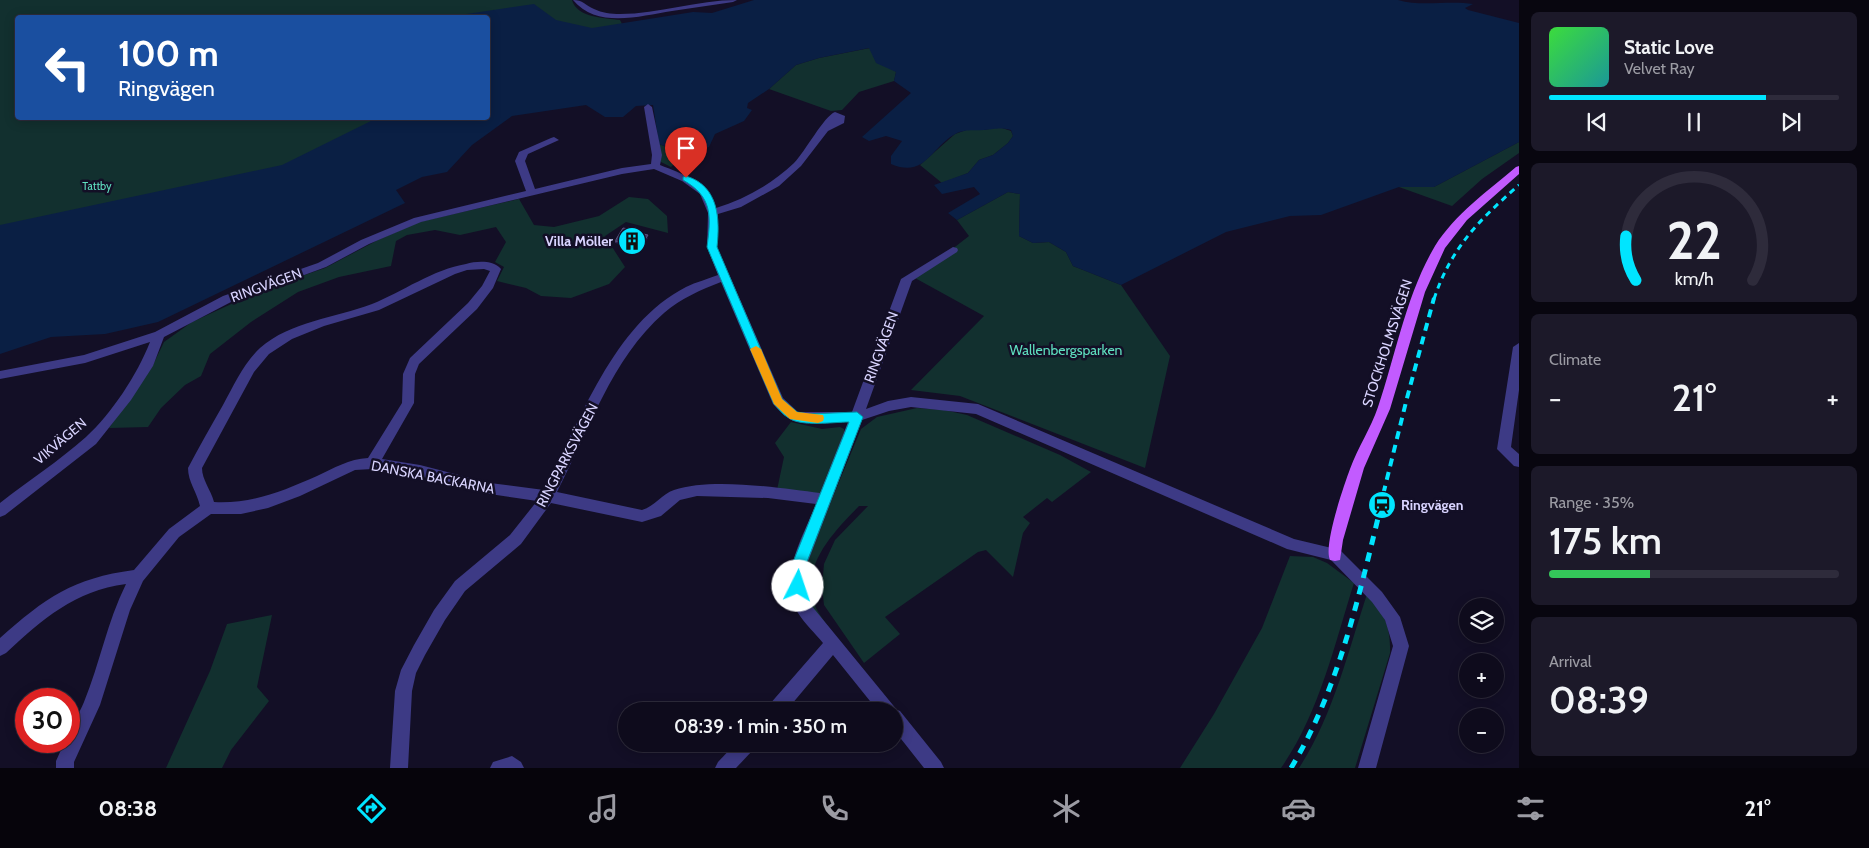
<!DOCTYPE html>
<meta charset="utf-8">
<style>
body{margin:0;font-family:Cabin,sans-serif;background:#1c1929;color:#f1f3f6;height:100vh;display:flex;flex-direction:column;font-size:19px;white-space:nowrap}
*{box-sizing:border-box;margin:0}
p{font-size:16px;color:#9b9ba3}
.icon{flex:none;width:28px;height:28px;fill:none;stroke:currentColor;stroke-width:2;stroke-linecap:round;stroke-linejoin:round}
.map{position:relative;flex:1;overflow:hidden}
.side{display:flex;flex-direction:column;gap:12px;padding:12px;background:#08060f;width:350px}
.side>*{flex:none}
.top-card{position:absolute;left:15px;top:15px;width:475px;height:105px;border-radius:5px;box-shadow:0 2px 12px #0003,0 0 0 1px #2e2b3b;background:#1a4fa0;color:#fff;overflow:hidden}
.controls{position:absolute;left:1459px;top:598px;display:grid;gap:10px}
.controls a{display:grid;place-items:center;width:45px;height:45px;border-radius:50%;background:#0e0b1c;box-shadow:0 2px 12px #0003,0 0 0 1px #2e2b3b;font-size:25px}
.speed{position:absolute;left:15px;top:688px;display:flex;gap:10px;font-size:25px;font-weight:700;text-align:center}
.speed>*{display:grid;place-content:center;width:65px;height:65px;border-radius:50%;background:#0e0b1c;box-shadow:0 2px 12px #0003,0 0 0 1px #2e2b3b;line-height:1}
.speed .limit{border:8px solid #d22;background:#fff;color:#111}
.pin{position:absolute;display:grid;place-items:center;width:42px;height:42px;color:#fff;margin:-51px -21px;border-radius:50% 50% 50% 0;rotate:-45deg;box-shadow:0 0 5px #0007}
.pin .icon{rotate:45deg}
.me{position:absolute;width:55px;margin:-28px;rotate:4deg;stroke-linejoin:round;filter:drop-shadow(0 0 4px #0008)}
.turn{display:flex;align-items:center;gap:18px;height:105px;padding:0 20px;font-size:22px}
.turn .icon{width:65px;height:65px;stroke-width:2.5}
.turn b{display:block;font-size:35px;line-height:42px}
.big{font-size:38px;font-weight:600;line-height:1.1}
.side .card{flex:1;display:flex;flex-direction:column;justify-content:center;gap:8px;min-width:0;padding:0 18px;border-radius:8px;background:#1c1929}
.side .dial{align-items:center;gap:0}
.dial svg{height:130px;overflow:visible;fill:none;stroke:#2e2b3b;stroke-width:7;stroke-linecap:round;text-anchor:middle}
.dial text{fill:#f1f3f6;stroke:none}
.song{display:flex;align-items:center;gap:15px}
.cover{width:60px;height:60px;border-radius:8px;background:linear-gradient(135deg,hsl(120 70% 55%),hsl(180 70% 35%))}
.played{height:5px;border-radius:2px;background:linear-gradient(90deg,#00e5ff 75%,#2e2b3b 75%)}
.keys{display:flex;justify-content:space-around;direction:ltr}
.heat{display:flex;justify-content:space-between;align-items:center;font-size:28px;direction:ltr}
.charge{height:8px;border-radius:4px;background:linear-gradient(90deg,#34c759 35%,#2e2b3b 0)}
.trip{position:absolute;left:618px;top:702px;width:285px;height:50px;border-radius:25px;background:#0e0b1c;box-shadow:0 2px 12px #0003,0 0 0 1px #2e2b3b;font-weight:600;line-height:50px;text-align:center}
.dock{display:flex;height:80px;justify-content:space-around;align-items:center;background:#06040b;color:#9b9ba3}
.dock .icon{width:35px;height:35px}
.dock .active{color:#00e5ff}
.dock b{font-size:22px;color:#f1f3f6}
main{display:flex;flex:1;min-height:0}
.map>svg:first-child{display:block}
.green{fill:#12302f}
.water{fill:#0a1f44}
.lines{fill:none;stroke-linecap:round;stroke-linejoin:round}
.minor{fill:#3d3a85;fill-rule:evenodd}
.major{fill:#c25bff;fill-rule:evenodd}
.rail-far2{stroke:#00e5ff;stroke-width:3;stroke-dasharray:6 5;stroke-linecap:butt}
.rail-far1{stroke:#00e5ff;stroke-width:4;stroke-dasharray:8 6;stroke-linecap:butt}
.rail{stroke:#00e5ff;stroke-width:5;stroke-dasharray:9 8;stroke-linecap:butt}
.wall{fill:#312854}
.shaded-wall{fill:#1d163a}
.building{fill:#433a66;stroke:#5a527e}
.route{fill:#00e5ff;stroke:#0095a6}
.slow{fill:#f59e0b}
.labels{text-anchor:middle;stroke-width:5;stroke-linejoin:round;paint-order:stroke}
.far-park-label{font-size:11px;fill:#5fe0c0;stroke:#130f26}
.poi-label{font-size:14px;font-weight:bold;fill:#d9d4ff;stroke:#130f26;text-anchor:end}
.street-label{font-size:14px;fill:#d9d4ff;stroke:#130f26}
.park-label{font-size:14px;fill:#5fe0c0;stroke:#130f26}
</style>
<main>
<div class="map">
<svg width="1519" height="768" viewBox="0 0 1519 768">
<rect width="100%" height="100%" fill="#130f26"/>
<g class="green">
<path d="M0,0H572C577,18 605,18 620,20L622,24L603,31L488,18H18V118H445L0,255Z"/>
<path d="M870,48L896,72L894,81L859,92L842,110L831,111L769,89L796,65L819,58Z"/>
<path d="M999,127L1011,131L1013,136L1008,143L993,155L979,160L968,173L942,183L920,165L955,134L969,129L984,130Z"/>
<path d="M1519,142V153L1482,179L1452,206L1399,187H1434Z"/>
<path d="M659,144L685,154L671,167L661,162Z"/>
<path d="M1008,192L1020,194L1019,236L1033,243L1049,242L1066,252L1073,266L1121,285L1170,356L1145,468L960,396L911,390L984,316L915,278L969,236L957,220Z"/>
<path d="M629,197L648,199L667,216L668,233L626,222L605,236L625,267L609,284L571,298L541,296L526,288L497,281L504,267L495,262L506,242L496,227L460,235L435,230L407,235L396,241L391,266L339,277L298,292L251,322L210,354L201,376L185,385L161,408L148,427L109,428L152,367L164,342L192,322L264,289L325,268L378,240L419,222L519,199L534,225L554,227L599,216Z"/>
<path d="M917,408L944,410L967,415L1060,455L1091,472L1052,502L1047,498L1023,517L1030,523L1023,533L1013,577L986,550L978,552L885,617L900,634L864,663L824,605L822,587L824,564L835,540L868,506H859C834,532 798,567 816,608C821,618 830,628 836,637L807,606L804,566L861,429L877,417Z"/>
<path d="M791,422L822,429L840,427L844,429V433L820,495L777,490L784,457L775,443Z"/>
<path d="M1290,556L1313,557L1327,563L1354,583C1334,646 1319,714 1281,768H1180L1214,714L1262,628Z"/>
<path d="M1367,594C1384,612 1391,627 1390,653L1355,768H1299C1333,716 1348,652 1367,594Z"/>
<path d="M272,615L257,687L269,701L231,750L222,768H166L210,671L227,624Z"/>
</g>
<path class="water" d="M754,0H1398C1422,7 1449,0 1473,4L1465,8L1468,10L1519,23V142L1434,187H1399L1321,215L1290,216L1226,232L1121,285L1073,266L1066,252L1049,242L1033,243L1019,236L1020,194L1008,192L957,220L948,213L980,194L974,187L942,194L934,185L968,173L979,160L993,155L1008,143L1013,136L1011,130C999,127 996,129 984,130C974,131 967,129 957,133C931,146 926,179 891,164V156L902,141L886,136L869,141L862,137L911,93L894,81L896,72L876,63L869,48L819,58L796,65L769,89L748,103L747,108L752,110L744,121L715,134L709,147L685,154L659,144L653,105L636,106L623,117H605L586,105L512,116L472,145L447,172L422,177L396,190L405,203L158,322L105,334L51,337L0,354V225L282,165L377,118H488V18L459,17L460,15L534,4L556,20L592,28L693,12L712,13Z"/>
<g class="lines">
<g class="minor">
<path d="M573,0C583,0 585,5 594,9C602,13 611,14 620,14C659,14 697,0 737,0L733,2C713,5 692,8 672,11C640,16 597,29 573,0Z"/>
<path d="M648,104L652,107L662,155L660,165C682,174 709,182 716,208C745,199 772,184 794,163C805,152 824,116 835,112L845,116L844,123L828,131L801,166L779,186L741,207L718,214L717,247L783,398L798,412H852L901,279L953,247L957,248L958,250L957,252L912,281L866,409L888,401L911,397L978,404L1294,539L1340,550L1382,592L1400,617L1409,646L1376,768H1358L1393,646L1385,620L1372,602L1331,560L1287,549L976,414L911,407L889,411L862,420L806,567V586L811,605L897,710L900,711L941,762L944,768H924L894,730V711H878L833,655L786,711H767L769,705L823,643C815,633 805,624 798,613C777,578 803,537 816,504L768,498L697,496L680,500L661,516L642,522L551,503L521,544L465,591L445,620L425,655L416,673L412,691L408,768H390L395,691L401,670L414,645L434,610L455,581L510,535L537,501L490,494L403,472L372,469L355,470L300,496L268,508L241,514H211L179,537L143,581L130,610L100,705L74,762V768H56V761L65,741H69C69,727 79,715 84,702C100,663 107,622 126,584C74,591 43,619 6,653L0,656V638C45,598 73,578 134,570L169,529L200,506C197,492 188,482 188,468C199,447 211,426 223,405C234,385 243,364 260,348C291,321 335,318 372,304C402,292 434,269 466,264C477,261 493,260 501,269L493,288L477,309L419,364L415,374L414,403L382,459L420,465L490,483L544,490C580,422 613,324 686,287C696,282 708,279 718,275L707,247L708,213L700,194L682,181L654,169L622,174L421,222L369,244L326,267L231,302L164,337L153,366L131,400L96,444L5,515L0,517V503C28,481 59,461 86,437C112,413 137,375 150,342L85,363L0,379V371L84,355L155,332L223,296L318,263L361,240L414,218L526,191L515,161L519,152L551,138L554,137L559,140L528,154L525,161L535,189L622,168L651,164L652,155L644,107ZM484,269L490,271L482,286L468,303L410,358L403,374L402,403L368,458C349,459 334,468 317,476C283,491 252,504 214,502C211,490 202,480 202,468L254,372L269,354L292,339L324,326L379,310L455,274L467,270ZM721,282L773,404C778,409 783,415 788,418C800,427 834,422 848,422L820,493C780,488 712,477 674,490C662,494 655,506 642,510L557,492C588,432 612,358 664,313C681,298 701,290 721,282Z"/>
<path d="M1519,343V390L1511,447L1519,454V467L1514,466L1497,449L1513,347Z"/>
<path d="M735,744H756L753,750L736,768H715L718,762Z"/>
<path d="M512,756L521,762L524,768H490L493,762Z"/>
</g>
<path class="major" d="M1519,166V174L1467,220L1445,248L1425,292L1390,409L1364,468L1343,540L1340,560L1335,561L1330,560C1323,546 1344,485 1350,469C1358,447 1371,428 1378,407C1396,354 1406,295 1435,246C1455,214 1488,191 1516,167Z"/>
<path class="rail-far2" d="M1434,299C1451,248 1479,220 1519,185"/>
<path class="rail-far1" d="M1380,507L1407,398L1434,298"/>
<path class="rail" d="M1291,768C1339,689 1359,595 1381,506"/>
</g>
<path class="wall" d="M640,231L641,234L648,235V238L641,248L615,243V241Z"/>
<path class="shaded-wall" d="M648,235V238L641,248V246Z"/>
<path class="building" d="M623,228L640,231L639,233L648,235L641,246L615,241Z"/>
<path class="route" d="M686,176C719,186 720,219 717,247L782,399L797,412L809,414L857,412L863,417L805,567V586L803,591L798,593L793,591L791,586V567L849,422C834,422 801,427 789,418C783,415 779,409 774,404L707,247C711,216 713,197 683,180V177Z"/>
<path class="slow" d="M756,346L761,349L782,399L797,412L823,415L824,418L823,421L818,423L790,419L774,404L750,349Z"/>
<defs>
<g id="building-disc" transform="scale(1.4375)"><circle r="9.5" fill="#00e5ff" stroke="#130f26"/><path d="M-4-6H4V6H1V3H-1V6H-4ZM-2.5-4.3h1.7v1.8h-1.7ZM.8-4.3h1.7v1.8H.8ZM-2.5-1h1.7V.8h-1.7ZM.8-1h1.7V.8H.8Z" fill="#111"/></g>
<g id="station-disc" transform="scale(1.4375)"><circle r="9.5" fill="#00e5ff" stroke="#130f26"/><path d="M-3-6H3Q5-6 5-4V2Q5 4 3 4L4.5 6H3L1.5 4h-3L-3 6H-4.5L-3 4Q-5 4-5 2V-4Q-5-6-3-6ZM-3.5-4v3h7v-3ZM-3.5 1v1.5H-2V1ZM2 1v1.5H3.5V1Z" fill="#111"/></g>
</defs>
<g fill-rule="evenodd">
<use href="#building-disc" x="632" y="241"/>
<use href="#station-disc" x="1382" y="505"/>
</g>
<g class="labels">
<g class="far-park-label">
<text x="97" y="190">Tattby</text>
</g>
<g class="poi-label">
<text x="613" y="246">Villa Möller</text>
<text x="1401" y="510" text-anchor="start">Ringvägen</text>
</g>
<g class="street-label">
<text transform="translate(266 285) rotate(-20)" y="5">RINGVÄGEN</text>
<text transform="translate(1387 343) rotate(-72)" y="5">STOCKHOLMSVÄGEN</text>
<text transform="translate(881 347) rotate(-70)" y="5">RINGVÄGEN</text>
<text transform="translate(60 441) rotate(-40)" y="5">VIKVÄGEN</text>
<text transform="translate(567 455) rotate(-62)" y="5">RINGPARKSVÄGEN</text>
<text transform="translate(433 477) rotate(11)" y="5">DANSKA BACKARNA</text>
</g>
<g class="park-label">
<text x="1066" y="355">Wallenbergsparken</text>
</g>
</g>
</svg>
<div class="controls">
<a><svg class="icon" aria-label="layers" viewBox="0 0 24 24"><path d="M12 4l9 5-9 5-9-5zM3 14l9 5 9-5"/></svg></a>
<a>+</a>
<a>−</a>
</div>
<div class="speed"><div class="limit">30</div></div>
<div class="pin" style="left:686px;top:178px;background:#d93025"><svg class="icon" aria-label="arrive" viewBox="0 0 24 24"><path d="M6 21V4h12l-3 4 3 4H6"/></svg></div>
<svg class="me" style="left:798px;top:586px" viewBox="-20 -20 40 40"><circle r="19" fill="#fff"/><path d="M0-13L10 11 0 6-10 11z" fill="#00e5ff"/></svg>
<div class="trip">08:39 · 1 min · 350 m</div>
<div class="top-card">
<div class="turn"><svg class="icon" aria-label="left" viewBox="0 0 24 24"><path d="M17 20v-9H6M10 6l-5 5 5 5"/></svg><div><b>100 m</b>Ringvägen</div></div>
</div>
</div>
<section class="side">
<div class="card">
<div class="song"><i class="cover"></i><div><b>Static Love</b><p>Velvet Ray</p></div></div>
<div class="played"></div>
<div class="keys"><svg class="icon" aria-label="previous" viewBox="0 0 24 24"><path d="M18 5L8 12l10 7zM5 5v14"/></svg><svg class="icon" aria-label="pause" viewBox="0 0 24 24"><path d="M8 5v14M16 5v14"/></svg><svg class="icon" aria-label="next" viewBox="0 0 24 24"><path d="M6 5l10 7-10 7zM19 5v14"/></svg></div>
</div>
<div class="card dial"><svg viewBox="0 0 100 80">
<path d="M14 69A42 42 0 1 1 86 69"/>
<path d="M14 69A42 42 0 0 1 8 42" stroke="#00e5ff"/>
<text x="50" y="56" font-size="32" font-weight="700">22</text>
<text x="50" y="72" font-size="11">km/h</text>
</svg></div>
<div class="card"><p>Climate</p>
<div class="heat"><a>−</a><b class="big">21°</b><a>+</a></div>
</div>
<div class="card"><p>Range · 35%</p><b class="big">175 km</b><div class="charge"></div></div>
<div class="card"><p>Arrival</p><b class="big">08:39</b></div>
</section>
</main>
<nav class="dock">
<b>08:38</b>
<svg class="icon active" aria-label="directions" viewBox="0 0 24 24"><path d="M12 3l9 9-9 9-9-9zM9 14v-3h6M13 9l2 2-2 2"/></svg>
<svg class="icon" aria-label="music" viewBox="0 0 24 24"><path d="M9 18V5l10-2v13"/><circle cx="6" cy="18" r="3"/><circle cx="16" cy="16" r="3"/></svg>
<svg class="icon" aria-label="phone" viewBox="0 0 24 24"><path d="M5 4h4l2 5-3 2q2 4 5 5l2-3 5 2v4C11 20 4 13 5 4z"/></svg>
<svg class="icon" aria-label="climate" viewBox="0 0 24 24"><path d="M12 3v18M4 7l16 10M4 17L20 7"/></svg>
<svg class="icon" aria-label="car" viewBox="0 0 24 24"><path d="M5 17H2v-5l4-1 3-4h7l3 4 3 1v5h-3M9 17h6M6 11h13"/><circle cx="7" cy="17" r="2"/><circle cx="17" cy="17" r="2"/></svg>
<svg class="icon" aria-label="filters" viewBox="0 0 24 24"><path d="M4 7h16M4 17h16"/><circle cx="9" cy="7" r="2"/><circle cx="15" cy="17" r="2"/></svg>
<b>21°</b>
</nav>
